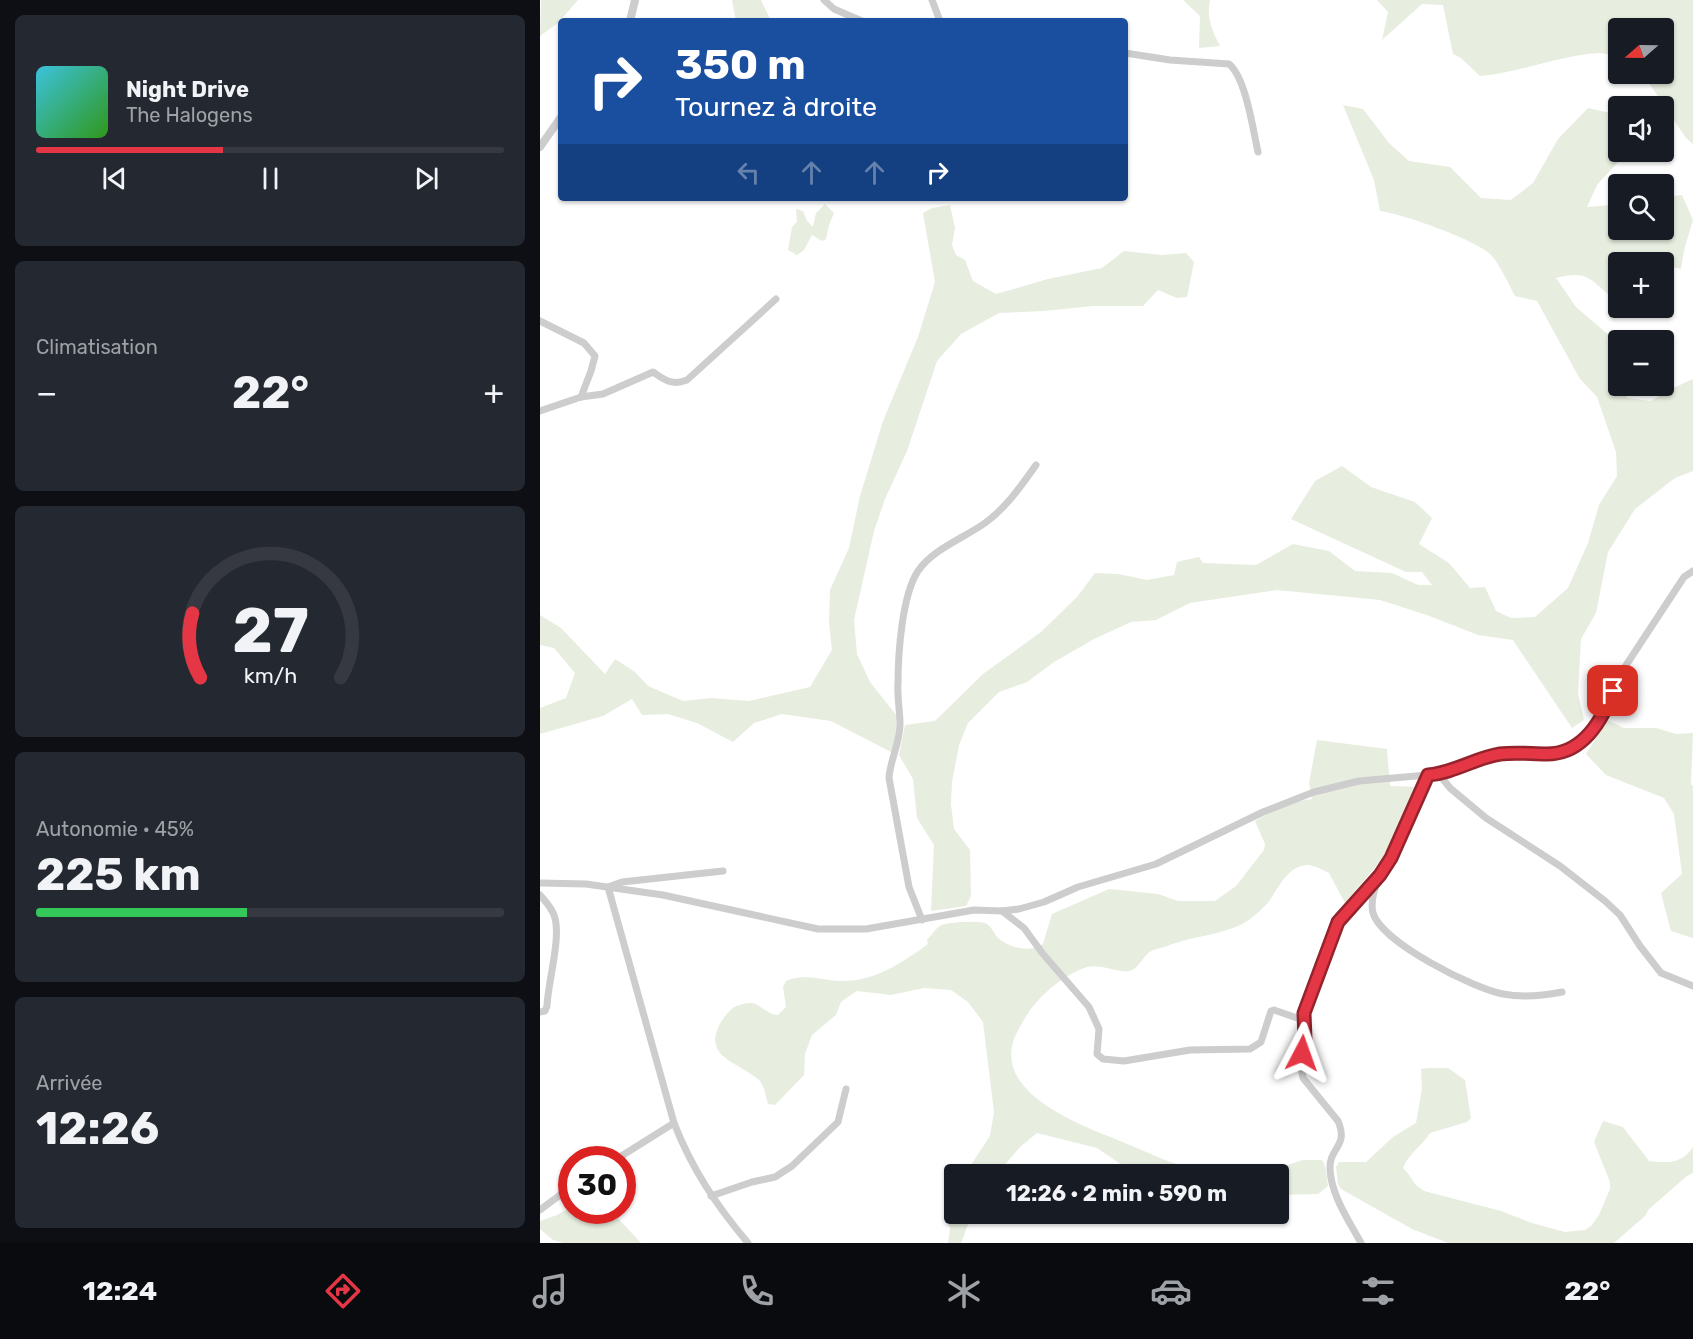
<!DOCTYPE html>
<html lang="fr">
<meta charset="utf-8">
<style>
body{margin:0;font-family:Rubik,sans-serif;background:#242831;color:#f1f3f6;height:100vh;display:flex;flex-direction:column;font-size:22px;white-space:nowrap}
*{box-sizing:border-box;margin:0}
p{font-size:20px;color:#9ea1a6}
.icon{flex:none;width:33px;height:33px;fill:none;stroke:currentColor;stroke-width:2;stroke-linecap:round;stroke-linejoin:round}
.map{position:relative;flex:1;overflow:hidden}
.drawer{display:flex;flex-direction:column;gap:15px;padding:15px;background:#0d0f14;width:540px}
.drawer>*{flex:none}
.banner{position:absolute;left:18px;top:18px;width:570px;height:183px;border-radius:6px;box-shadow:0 2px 4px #0004;background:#1a4fa0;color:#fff;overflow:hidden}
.needle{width:39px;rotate:250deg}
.buttons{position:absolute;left:1068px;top:18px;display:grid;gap:12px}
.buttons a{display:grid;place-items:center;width:66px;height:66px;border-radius:6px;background:#171b24;box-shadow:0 2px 4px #0004;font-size:30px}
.speed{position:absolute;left:18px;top:1146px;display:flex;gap:12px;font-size:30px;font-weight:700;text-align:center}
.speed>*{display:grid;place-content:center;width:78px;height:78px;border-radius:50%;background:#171b24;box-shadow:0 2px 4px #0004;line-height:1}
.speed .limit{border:9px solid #d22;background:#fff;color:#111}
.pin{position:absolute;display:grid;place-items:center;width:51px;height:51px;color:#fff;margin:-26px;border-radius:12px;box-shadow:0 3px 9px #0006}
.me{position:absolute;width:66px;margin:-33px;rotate:4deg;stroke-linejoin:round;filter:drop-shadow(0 0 4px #0008)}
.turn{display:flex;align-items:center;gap:21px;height:126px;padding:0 18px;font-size:27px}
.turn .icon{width:78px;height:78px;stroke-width:2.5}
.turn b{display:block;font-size:42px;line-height:51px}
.lanes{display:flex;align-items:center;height:57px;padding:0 18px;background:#0003;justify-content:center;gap:30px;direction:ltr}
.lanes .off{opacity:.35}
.big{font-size:45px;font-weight:700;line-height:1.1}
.drawer .card{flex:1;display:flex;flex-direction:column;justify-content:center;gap:9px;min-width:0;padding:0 21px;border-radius:9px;background:#242831}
.drawer .dial{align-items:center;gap:0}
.dial svg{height:156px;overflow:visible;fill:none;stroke:#363941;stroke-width:7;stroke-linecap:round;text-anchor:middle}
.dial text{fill:#f1f3f6;stroke:none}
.song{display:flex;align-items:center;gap:18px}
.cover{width:72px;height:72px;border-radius:9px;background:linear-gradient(135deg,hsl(190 70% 55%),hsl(110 70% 35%))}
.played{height:6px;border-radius:3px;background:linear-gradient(90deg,#e43644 40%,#363941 40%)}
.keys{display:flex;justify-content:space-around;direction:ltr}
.heat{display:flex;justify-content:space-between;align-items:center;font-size:33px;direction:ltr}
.charge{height:9px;border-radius:4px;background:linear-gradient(90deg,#34c759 45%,#363941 0)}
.trip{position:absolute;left:404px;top:1164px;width:345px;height:60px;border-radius:6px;background:#171b24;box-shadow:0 2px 4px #0004;font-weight:700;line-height:60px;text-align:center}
.tabs{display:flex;height:96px;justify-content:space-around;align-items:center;background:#090b0e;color:#9ea1a6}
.tabs .icon{width:42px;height:42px}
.tabs .active{color:#e43644}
.tabs b{font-size:27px;color:#f1f3f6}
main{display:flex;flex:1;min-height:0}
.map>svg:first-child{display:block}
.green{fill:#e7eddf}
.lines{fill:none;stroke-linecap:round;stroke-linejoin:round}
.minor{stroke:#cdcdcd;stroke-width:7}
.tertiary{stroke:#cdcdcd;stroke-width:8}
.route-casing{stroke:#94232c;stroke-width:15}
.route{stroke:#e43644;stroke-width:10}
</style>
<main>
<section class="drawer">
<div class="card">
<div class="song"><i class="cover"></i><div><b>Night Drive</b><p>The Halogens</p></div></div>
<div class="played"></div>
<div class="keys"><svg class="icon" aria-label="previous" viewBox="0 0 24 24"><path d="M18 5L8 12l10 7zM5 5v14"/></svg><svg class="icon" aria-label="pause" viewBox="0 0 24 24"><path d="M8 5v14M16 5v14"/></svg><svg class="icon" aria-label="next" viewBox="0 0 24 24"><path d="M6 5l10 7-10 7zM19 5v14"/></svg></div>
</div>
<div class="card"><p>Climatisation</p>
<div class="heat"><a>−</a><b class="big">22°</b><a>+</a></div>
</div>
<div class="card dial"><svg viewBox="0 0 100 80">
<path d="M14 69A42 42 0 1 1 86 69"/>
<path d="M14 69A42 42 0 0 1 10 36" stroke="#e43644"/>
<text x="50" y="56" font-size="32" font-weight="700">27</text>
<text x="50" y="72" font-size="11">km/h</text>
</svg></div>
<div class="card"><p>Autonomie · 45%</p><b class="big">225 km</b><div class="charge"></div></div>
<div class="card"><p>Arrivée</p><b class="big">12:26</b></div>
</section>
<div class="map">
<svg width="1153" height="1243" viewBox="0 0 1153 1243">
<rect width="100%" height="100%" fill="#fff"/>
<g class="green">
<path d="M1,0H38L18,23L0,36Z"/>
<path d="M192,0H221L231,21H196Z"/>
<path d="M643,0H670C666,17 672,31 680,46L659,48L660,16Z"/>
<path d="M837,0H1153V144L1146,138L1103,74H1124V28H1078V57C1073,56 1066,53 1060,53C1019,55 980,73 940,76L921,58L913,54L903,5L882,4L842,40L848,12Z"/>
<path d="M803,105L823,109L849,143L869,161L910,167L941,198L971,200L993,183L1018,139L1048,108L1070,113L1078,135L1079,161L1057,185L1047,207L1072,205L1078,201V230H1124V197L1142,195L1153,220L1144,250L1141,269L1128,266L1124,262H1078V302C1053,285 1052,268 1016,278L1036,307L1078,343V386H1085L1087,398L1111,401L1131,389L1153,379V471L1135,478L1095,509L1068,552L1056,613L1041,639L1038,694L1044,720L1032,728L973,640L938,635L887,615L840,600L737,590L650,603L616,620L591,622L554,639L514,662L487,682L459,692L428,723L419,745L412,782L411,804L414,829L430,850L431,896L426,906L391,911L394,845L377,818L373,779L359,755L365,725L395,721L443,674L501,632L537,597L555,573L578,574L607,580L634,575L637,562L659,557L663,563L716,565L753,544L789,551L815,571L852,573L878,585H892L882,572H866L751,519L775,481L802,466L831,487L875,502L892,518L879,544L909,563L930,588L945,587L956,611L971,618L995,617L1028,588L1048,543L1059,505L1077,476L1076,452L1057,397L1040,379L997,301L975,296C968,283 961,267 952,256C940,241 860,213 840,211L834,180Z"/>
<path d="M285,204L294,213L289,225L286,239L282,241L272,235L264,250L257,255L248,250L252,227L257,222L256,209L263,211L267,221L273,227L276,213Z"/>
<path d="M410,205L415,228L412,245L416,255L425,260L433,281L456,294L508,279L562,268L584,251L622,255L646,253L654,262L647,297L637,298L618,290L603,306H553L504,311L459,313L421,334L397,361L367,451L345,499L334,531L314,620L317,654L330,682L357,716L355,739L351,752L291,721L242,714L214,723L193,742L157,723L128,714L102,715L92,699L63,716L0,734V708L26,698L35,673L14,648L0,645V615L21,628L65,674L75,659L95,672L108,686L143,701L171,698L209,701L270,687L292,650L289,623L290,590L309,548L320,496L343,421L378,337L395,282L383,213L392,208Z"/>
<path d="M1067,720L1084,728H1116L1136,734L1153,733L1151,784L1153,786V938L1131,931L1121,893L1142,874L1134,814L1124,798L1066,775L1046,754Z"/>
<path d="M777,740L847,749L850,786L879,787L847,853L805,903L789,873C783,870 776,866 768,865C747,865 738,890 727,904C720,911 707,923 698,926C675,936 648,937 624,947C620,948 615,949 611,951C604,955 600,966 592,970C582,975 561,963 547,967C523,975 498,996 485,1018C480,1027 474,1036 472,1046C462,1097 543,1126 580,1141C610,1153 641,1169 673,1174H612L579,1163L557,1148L497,1133L480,1147L457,1174H425L450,1136L454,1112L443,1022L428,1002L411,990L384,988L351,995L317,991L312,994L301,1002L296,1015L272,1035L265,1054L264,1075L235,1105L228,1104C226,1097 224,1084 218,1079C196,1061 159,1056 183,1019C190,1009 196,1004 209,1003C220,1002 226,1015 238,1015L246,1007L243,987L246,981C264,973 282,980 300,981C334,982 362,963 388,944L387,940C391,936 395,929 400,926C405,922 442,920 447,924C452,927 454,934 458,938C470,948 490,953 503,944L512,914L569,889L618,894L638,901H675L696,886L724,850L725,844L715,821L746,803L772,799L769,783Z"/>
<path d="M888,1068H908L925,1080L931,1118L927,1122L890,1133C883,1145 868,1154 863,1168C873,1177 870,1182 884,1191L961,1211L992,1223L1025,1232L1045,1230L1051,1226L1059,1215L1070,1189V1182L1054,1142L1063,1121L1083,1127L1109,1161C1128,1163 1142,1164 1153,1147V1173L1147,1176L1109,1209L1105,1216L1074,1243H908L872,1229L801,1189L798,1184L796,1167L799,1162H826L853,1137L876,1123L882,1089L881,1069Z"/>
<path d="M763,1160H782L785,1166L788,1186L778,1194L738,1195V1174H685L725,1172Z"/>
<path d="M414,1186V1214H432L421,1243H408L410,1228L405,1217L404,1204Z"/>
<path d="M31,1207L32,1210L71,1211L101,1243H23L13,1240L0,1229V1221L17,1215Z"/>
</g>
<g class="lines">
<g class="minor">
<path d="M284,0L294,9L322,21"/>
<path d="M392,0L400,21"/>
<path d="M585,53L630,60L689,64C706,78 713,130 718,152"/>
<path d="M0,321L44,343L55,356L51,371L41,397"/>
<path d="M0,411L41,397L63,394L113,372C125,380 131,386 147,380L236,299"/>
<path d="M899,774L910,788L946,818L1020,866L1065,901L1080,915L1100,946L1121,973L1153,986"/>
<path d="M183,871L82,882L68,887L134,1123C152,1169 176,1205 208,1243"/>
<path d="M839,877C835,887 830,902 833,913C841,942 934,989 963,994C983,998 1002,996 1022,992"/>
<path d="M0,883L46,884L123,895L278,929H326L434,910L462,911L479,909L504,902L538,887L616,864L723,812L774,792L819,781L899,774L960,754H1019L1031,749L1042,743L1053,729L1069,702L1077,679L1144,577L1153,571"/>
<path d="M0,895C5,901 11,907 14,915C22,936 8,981 7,1006L5,1011L0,1012"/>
<path d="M462,911L484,928L503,954L549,1007L559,1029L557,1054L563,1059L584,1061L650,1050L710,1049L721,1042L731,1011L734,1010L763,1020"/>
<path d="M382,920L369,887L349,778C350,760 360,743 360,724C360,711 357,697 358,683C358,654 362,595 378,571C393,549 424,538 445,523C466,508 481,486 496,465"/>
<path d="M75,1160L134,1123"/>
<path d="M171,1196L212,1182L235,1177L252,1166L298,1122L306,1089"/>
<path d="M0,1210L32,1186"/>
<path d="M821,1243C809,1221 791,1195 790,1169C789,1147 809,1147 798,1121L763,1078L760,1062L765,1040L764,1013L798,922L840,875L851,858L888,775"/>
</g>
<g class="tertiary">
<path d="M90,21L95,0"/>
<path d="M0,147L21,117"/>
</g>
</g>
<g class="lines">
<g class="route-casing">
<path id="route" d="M762,1053L765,1040L764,1013L798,922L840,875L851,858L888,775C914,773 935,758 960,754C975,752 992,754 1007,754C1043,754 1062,721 1073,691"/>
</g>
<use href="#route" class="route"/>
</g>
</svg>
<div class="buttons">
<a><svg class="needle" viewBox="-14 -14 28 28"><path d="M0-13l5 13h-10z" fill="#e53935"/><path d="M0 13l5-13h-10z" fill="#9ea1a6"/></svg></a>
<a><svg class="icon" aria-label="sound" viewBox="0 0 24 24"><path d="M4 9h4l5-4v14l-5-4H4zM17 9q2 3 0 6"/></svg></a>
<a><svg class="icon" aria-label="search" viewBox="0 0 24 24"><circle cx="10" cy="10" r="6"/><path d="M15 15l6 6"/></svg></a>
<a>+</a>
<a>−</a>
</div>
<div class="speed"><div class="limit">30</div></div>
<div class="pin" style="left:1073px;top:691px;background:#d93025"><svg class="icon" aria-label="arrive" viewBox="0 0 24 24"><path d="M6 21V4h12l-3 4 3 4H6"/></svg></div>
<svg class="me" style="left:762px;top:1053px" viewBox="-20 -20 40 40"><path d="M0-17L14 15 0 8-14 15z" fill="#e43644" stroke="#fff" stroke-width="4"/></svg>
<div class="trip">12:26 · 2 min · 590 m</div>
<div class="banner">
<div class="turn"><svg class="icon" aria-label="right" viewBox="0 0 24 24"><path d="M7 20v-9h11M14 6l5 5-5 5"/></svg><div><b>350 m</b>Tournez à droite</div></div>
<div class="lanes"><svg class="icon off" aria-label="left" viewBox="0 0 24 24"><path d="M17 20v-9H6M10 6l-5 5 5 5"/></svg><svg class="icon off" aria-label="ahead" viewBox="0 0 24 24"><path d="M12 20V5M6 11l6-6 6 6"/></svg><svg class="icon off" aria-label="ahead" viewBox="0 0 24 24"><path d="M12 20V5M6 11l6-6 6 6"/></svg><svg class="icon" aria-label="right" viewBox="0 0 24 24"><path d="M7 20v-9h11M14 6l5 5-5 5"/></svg></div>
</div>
</div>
</main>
<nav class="tabs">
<b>12:24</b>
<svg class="icon active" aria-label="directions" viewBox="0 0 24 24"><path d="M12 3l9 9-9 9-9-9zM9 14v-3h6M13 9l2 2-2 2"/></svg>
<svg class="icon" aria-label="music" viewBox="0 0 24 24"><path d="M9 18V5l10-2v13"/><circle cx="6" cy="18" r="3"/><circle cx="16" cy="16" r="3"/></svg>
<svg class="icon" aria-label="phone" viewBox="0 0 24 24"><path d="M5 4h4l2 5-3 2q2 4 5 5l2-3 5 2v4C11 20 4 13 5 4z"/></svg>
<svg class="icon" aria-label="climate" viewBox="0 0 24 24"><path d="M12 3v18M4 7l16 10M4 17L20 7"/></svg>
<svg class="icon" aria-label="car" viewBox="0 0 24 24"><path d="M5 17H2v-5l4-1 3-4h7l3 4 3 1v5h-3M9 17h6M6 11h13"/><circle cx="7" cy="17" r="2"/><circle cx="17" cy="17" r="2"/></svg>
<svg class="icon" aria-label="filters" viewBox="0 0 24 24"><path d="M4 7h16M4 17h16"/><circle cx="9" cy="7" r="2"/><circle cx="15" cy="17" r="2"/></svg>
<b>22°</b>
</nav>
